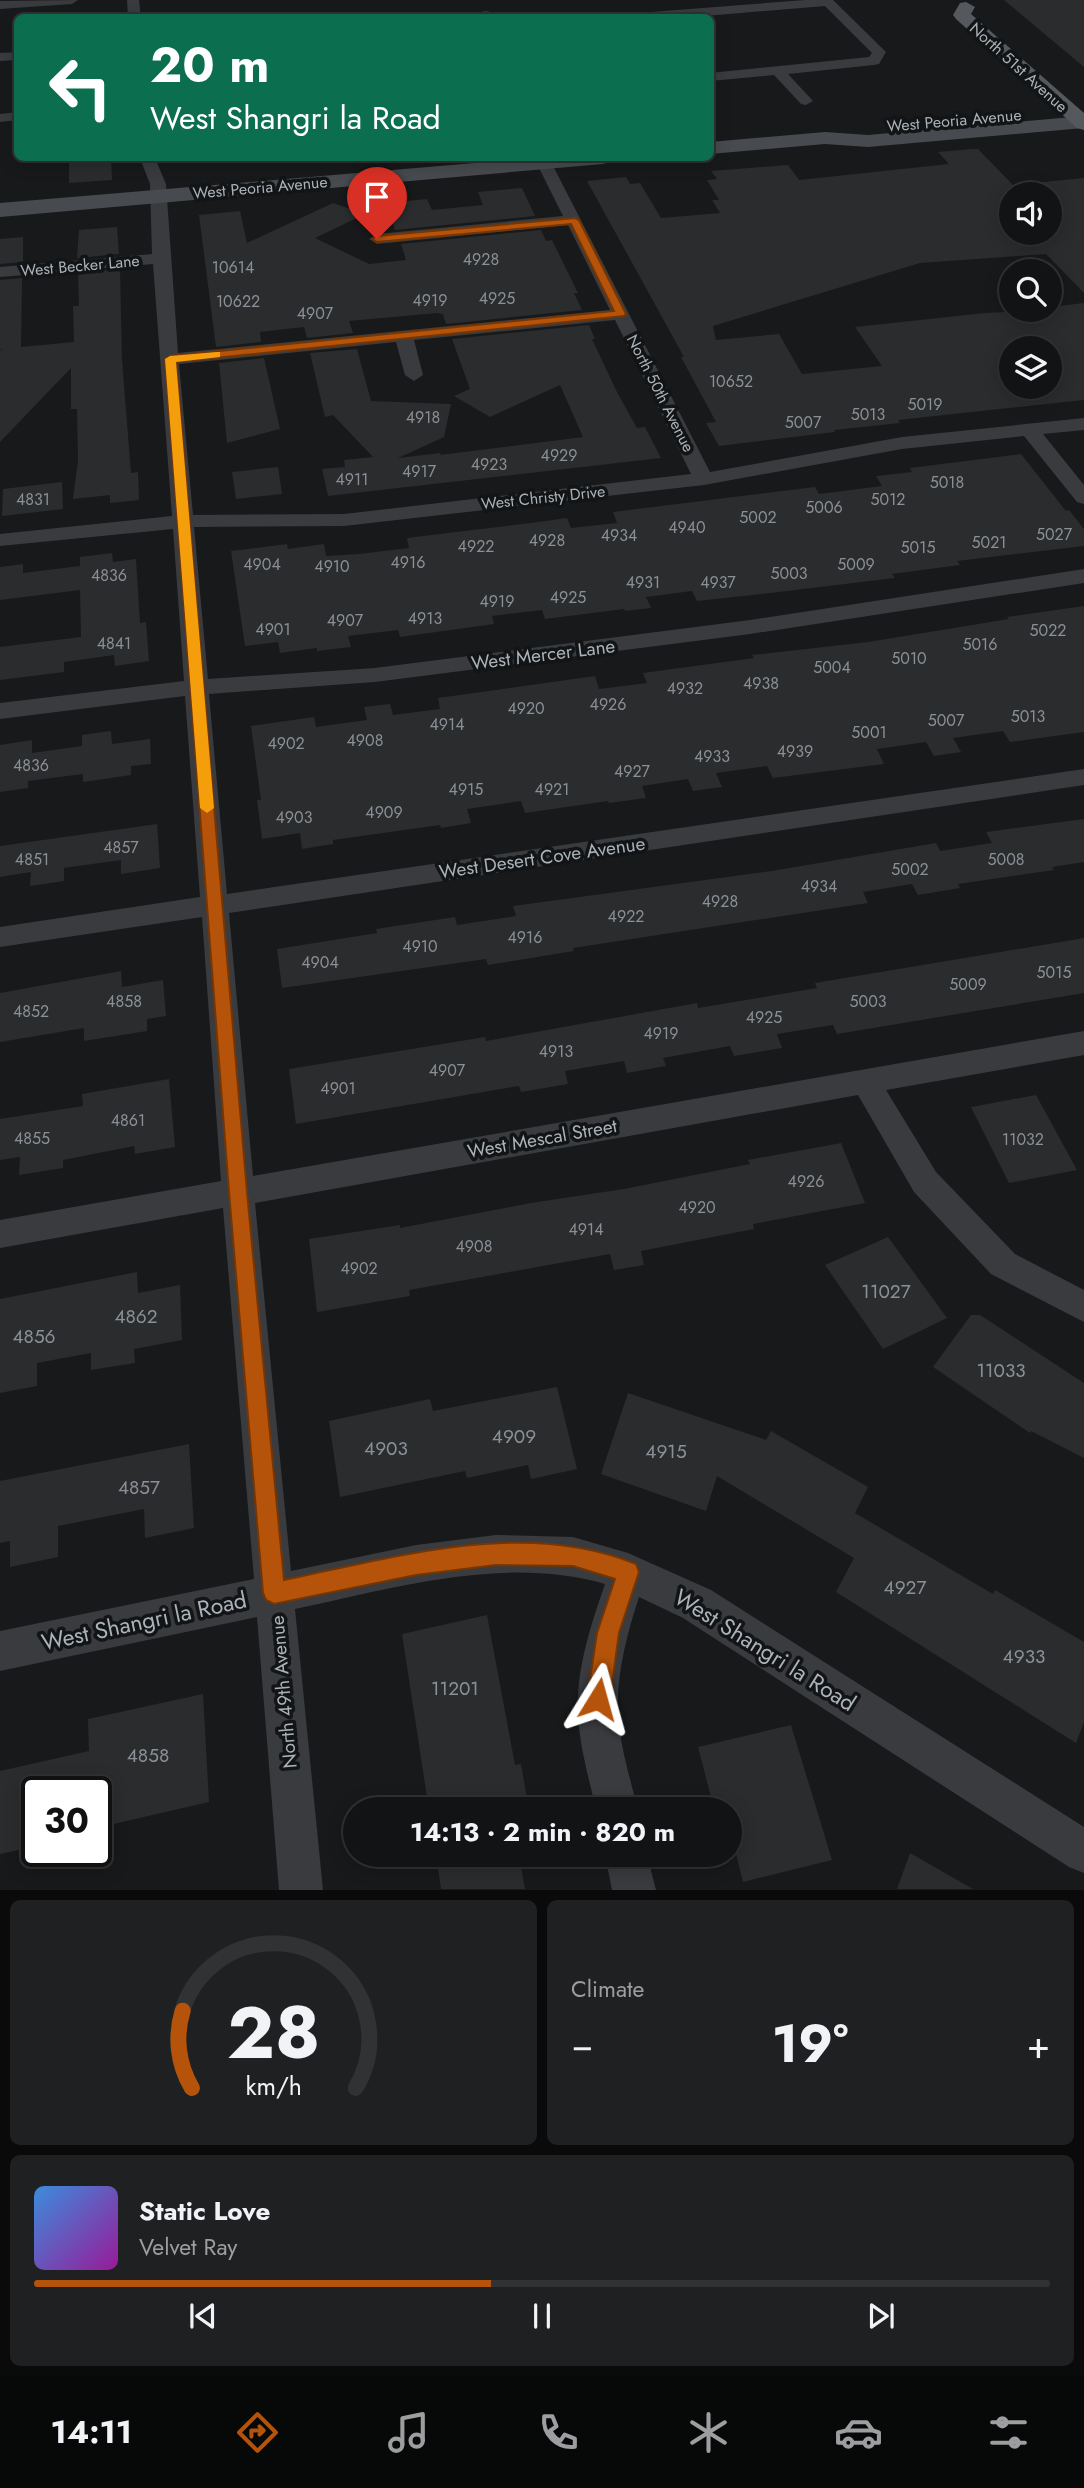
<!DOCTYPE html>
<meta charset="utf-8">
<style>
body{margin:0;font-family:Jost,sans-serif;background:#1f2022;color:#f1f3f6;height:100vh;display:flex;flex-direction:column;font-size:26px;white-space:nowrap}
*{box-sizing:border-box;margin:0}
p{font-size:23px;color:#9c9ea0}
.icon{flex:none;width:38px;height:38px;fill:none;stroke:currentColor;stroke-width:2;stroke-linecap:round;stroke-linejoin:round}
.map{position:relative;height:1890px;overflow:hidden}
.details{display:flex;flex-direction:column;gap:10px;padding:10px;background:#0a0a0b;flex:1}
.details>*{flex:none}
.guide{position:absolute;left:14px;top:14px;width:700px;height:147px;border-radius:10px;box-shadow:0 4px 18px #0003,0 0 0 2px #313234;background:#0b6e4f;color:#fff;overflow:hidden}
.tools{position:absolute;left:999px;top:182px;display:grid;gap:14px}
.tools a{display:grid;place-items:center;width:63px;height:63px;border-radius:50%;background:#121314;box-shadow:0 4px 18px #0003,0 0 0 2px #313234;font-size:35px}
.speed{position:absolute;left:21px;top:1776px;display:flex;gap:14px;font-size:35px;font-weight:700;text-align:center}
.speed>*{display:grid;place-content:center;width:91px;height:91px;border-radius:50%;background:#121314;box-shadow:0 4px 18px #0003,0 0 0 2px #313234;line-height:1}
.speed .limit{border:4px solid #111;border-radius:10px;background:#fff;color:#111}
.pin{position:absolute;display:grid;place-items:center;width:60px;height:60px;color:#fff;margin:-72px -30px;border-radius:50% 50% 50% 0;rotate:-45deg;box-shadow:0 0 7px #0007}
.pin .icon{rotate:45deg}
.me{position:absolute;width:77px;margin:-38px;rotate:8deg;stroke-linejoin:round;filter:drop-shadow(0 0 5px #0008)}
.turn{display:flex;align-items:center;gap:24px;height:147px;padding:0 21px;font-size:32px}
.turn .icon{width:91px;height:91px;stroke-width:2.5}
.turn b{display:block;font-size:49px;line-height:60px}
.big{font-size:52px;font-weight:700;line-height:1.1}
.details .widget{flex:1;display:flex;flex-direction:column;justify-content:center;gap:10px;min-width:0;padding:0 24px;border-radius:10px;background:#1f2022}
.details .dial{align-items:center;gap:0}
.dial svg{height:182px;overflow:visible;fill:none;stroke:#313234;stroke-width:7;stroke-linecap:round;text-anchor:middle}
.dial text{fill:#f1f3f6;stroke:none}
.song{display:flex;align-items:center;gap:21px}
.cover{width:84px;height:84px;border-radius:10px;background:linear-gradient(135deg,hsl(210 70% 55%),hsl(300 70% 35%))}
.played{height:7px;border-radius:4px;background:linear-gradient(90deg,#b45309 45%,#313234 45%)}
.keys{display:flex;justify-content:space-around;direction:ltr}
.heat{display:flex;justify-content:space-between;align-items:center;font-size:38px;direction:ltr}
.details .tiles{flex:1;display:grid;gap:10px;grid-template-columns:1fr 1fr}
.widget:last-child{grid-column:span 2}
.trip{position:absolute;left:343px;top:1797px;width:399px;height:70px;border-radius:35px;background:#121314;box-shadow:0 4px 18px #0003,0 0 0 2px #313234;font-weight:700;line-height:70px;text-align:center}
.tabs{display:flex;height:112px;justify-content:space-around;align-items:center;background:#070808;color:#9c9ea0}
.tabs .icon{width:49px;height:49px}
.tabs .current{color:#b45309}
.tabs b{font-size:32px;color:#f1f3f6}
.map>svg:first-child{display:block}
.building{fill:#2b2c2e;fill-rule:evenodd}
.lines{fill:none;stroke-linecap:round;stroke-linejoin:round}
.street{fill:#393b3f;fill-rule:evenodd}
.secondary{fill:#474b4f;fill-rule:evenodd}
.primary{fill:#55595e;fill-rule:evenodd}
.route{fill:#b45309;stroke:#753606;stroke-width:2}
.slow{fill:#f59e0b}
.labels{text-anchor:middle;stroke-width:7;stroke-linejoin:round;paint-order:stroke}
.far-street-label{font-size:16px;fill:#aab3ba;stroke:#131415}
.number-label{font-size:16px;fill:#8a9096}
.street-label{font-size:19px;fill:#aab3ba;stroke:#131415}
.near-number-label{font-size:19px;fill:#8a9096}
.near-street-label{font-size:23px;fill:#aab3ba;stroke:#131415}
</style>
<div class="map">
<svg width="1084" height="1890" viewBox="0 0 1084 1890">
<rect width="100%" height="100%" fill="#18191a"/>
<g class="building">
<path d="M1004,0H1084V67Z"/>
<path d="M972,149H978L1013,185L1084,178V293L1046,254L920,263L713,326L716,340L779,334L802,374L882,366L855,327L985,313L1050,310V307L1084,303V400L898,420L900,423L834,430L835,432L719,446L706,423L716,422L681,357H684L587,181L626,177L630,184L640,183L661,218L720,213L712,200H719L707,180L717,179L711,171L788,165L799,180L949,164L938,152ZM1012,194H1050V233H1012ZM1012,348H1050V387H1012Z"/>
<path d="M69,158H111L112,180L69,183Z"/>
<path d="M522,188L535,216L395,230L386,203L427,199L432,210L483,205L478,192Z"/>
<path d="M333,203L365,214L315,238L369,264L406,260L401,244L541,230L546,241L552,240L578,293H574L582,310L446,324L443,314L437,313L349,321L353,333L307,338L304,327L260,332L261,342L216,347L199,215L240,211L247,243Z"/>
<path d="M117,227L119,254L77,258L79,230Z"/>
<path d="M23,237V262L0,264V239Z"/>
<path d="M120,269L122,360L131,473L138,472L139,500L110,503V495L73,499L78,460L77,409H71V368L0,442V350L3,349H0V280L22,278L21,347L74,342L73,306H79L78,273Z"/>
<path d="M589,325L595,339H592L617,392L637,428L645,427L661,458L328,496L322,469L345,467L344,460L373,457L333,415L325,417L310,353L357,349L371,401L451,404L444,437L398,458L441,453L440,455L583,437L560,385L490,417L454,396L470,389L452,339Z"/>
<path d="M264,358L280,429L227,443L219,363Z"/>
<path d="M1021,454L1066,511L1069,510L1084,529V546L957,561L960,565L892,574L895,578L770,593L697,601L692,591L646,597L651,608L625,611L624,609L545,619L542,610L492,616L494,624L400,637L398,630L348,636L351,647L317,651V648L280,653L278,642L245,646L231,551L287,544L288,549L324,544L326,556L359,554L409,548L407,538L538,522L567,518L571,528L617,523L613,512L815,487L819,494L882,486L876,476L912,472L910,468Z"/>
<path d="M278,467L282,494L236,499L232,472Z"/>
<path d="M62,482L63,509L2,516L3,489Z"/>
<path d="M112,553L113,562L136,559L140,623L146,622L149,661L115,666L114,655L64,662V672L0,680V647L81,637L80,590L0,600V567L23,564V573L80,566V557Z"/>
<path d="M1084,606V732L1010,742L1003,731L953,738L961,752L934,756L926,742L877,749L884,764L773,778L767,766L716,773L722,787L693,791L688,779L642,786L646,798L609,803L608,801L525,813L521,801L467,809L471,823L441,828L440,825L333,840V844L302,849L300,833L262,839L257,800H261L251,726L314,717L316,727L367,720L364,707L390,704L393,715L440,709L438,698L595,676L599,689L647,683L643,673L754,658L752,655L868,642L1009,619L1007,617Z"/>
<path d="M111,731L112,744L150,739L151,764L131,766V775L83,782V774L28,781V788L0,792V745L32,740V753L82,746V735Z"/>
<path d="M1084,819V862L1052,867L1054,870L958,884L960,888L918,895L912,884L863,892L868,903L573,948L574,951L488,965L486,959L282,988L277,949L377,933L376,929L455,917L457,925L516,916L513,906L772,871L936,843L940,851L992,843L986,832Z"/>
<path d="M157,824L160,868L121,874V860L64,868V881L30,886L31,872L0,877V846Z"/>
<path d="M1084,938V993L837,1034L833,1025L777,1034L782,1048L734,1056L730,1046L663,1058L666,1066L627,1073L624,1061L565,1071L568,1084L521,1092L519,1086L296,1124L289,1069L485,1037L486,1041L697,1003L698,1008L817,988L815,983Z"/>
<path d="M121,971L122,987L163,980L166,1016L147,1019V1031L84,1041V1028L0,1042V993Z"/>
<path d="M169,1079L175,1147L135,1154L134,1146L63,1160V1168L19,1175L20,1157L0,1160V1119L83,1106L82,1094Z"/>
<path d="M1036,1095L1077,1170L1009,1183L971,1107Z"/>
<path d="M841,1143L865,1203L753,1224L754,1229L641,1251L644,1265L614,1270L610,1254L409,1290L410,1296L317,1312L309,1239L400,1225V1228L531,1203L624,1189L750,1164L748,1160Z"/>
<path d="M888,1237L947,1318L883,1349L825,1265Z"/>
<path d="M137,1272L138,1293L180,1285L182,1340L134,1349L135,1363L91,1370V1353L37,1363V1386L0,1393V1299Z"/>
<path d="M971,1315H980L1084,1383V1458L1031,1431L1030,1433L933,1367Z"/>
<path d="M557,1387L577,1469L531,1479L528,1465L467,1478L465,1471L340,1497L329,1421L430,1399L433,1411Z"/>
<path d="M628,1393L766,1440L771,1431L868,1487L855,1513L993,1594L995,1590L1084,1642V1722L1076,1743L836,1592L854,1558L717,1476L706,1511L601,1474Z"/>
<path d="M189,1444L194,1528L145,1538L144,1509L58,1526V1557L10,1567V1541L0,1543V1481Z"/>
<path d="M487,1615L515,1765L521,1764L529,1810H429L402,1634Z"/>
<path d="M203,1694L209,1802L96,1828V1792H37V1846L0,1854V1771L89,1751L88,1719Z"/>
<path d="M791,1725L832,1860L743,1882L730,1830V1810H724L722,1799L712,1801L698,1747Z"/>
<path d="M910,1853L973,1889H897Z"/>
<path d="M436,1855H519L525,1889H441Z"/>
</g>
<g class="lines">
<g class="street">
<path d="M78,0L72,4L0,9V1Z"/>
<path d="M127,0H139L141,18H128Z"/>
<path d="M805,0H833L886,52L879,64L874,65L788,74L813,101L806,105L801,104L774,75L710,81V73L869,57L872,53L825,6L681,18H619L625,14Z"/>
<path d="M486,11L491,12L493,18H480L481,12Z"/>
<path d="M18,52V60L0,61V53Z"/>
<path d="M18,112V120L0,122V114Z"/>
<path d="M140,158H155L166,184L178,353L610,310L568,225L377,244L369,239L377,234L563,216L534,158H549L710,472L902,437L1084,418V430L1043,434L1084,485V504L1077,502L1024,436L902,449L704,485L344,526L194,527L208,679L375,668L750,620L1084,569V583L750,634L375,682L209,694L227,894L1084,769V785L229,913L253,1176L1084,1031V1055L886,1090L936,1172L1015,1254L1084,1290V1322L991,1274L914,1192L858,1095L255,1203L291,1571L416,1545L496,1535L573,1537L628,1553L711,1590L1084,1827V1873L1069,1867L683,1618L639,1597C627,1634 616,1675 618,1714C620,1746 630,1778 638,1810H596C589,1778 579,1745 578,1713C576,1669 591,1625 605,1584C504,1555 394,1588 295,1609L323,1890H279L257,1617L0,1671V1631L254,1579L223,1208L0,1248V1220L221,1181L202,917L0,947V927L200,897L185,696L0,719V703L184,681L173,529L0,546V534L172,516L153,264L0,277V267L152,254L150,184ZM615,320L691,474L344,514L193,515L179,364L396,342L405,375L414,381L423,375L414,340Z"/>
<path d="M605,1855H647L656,1890H612Z"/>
</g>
<g class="secondary">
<path d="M1084,116V128L868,147L825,144L710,154V142L825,132L868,135Z"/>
<path d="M535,158H613L610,162L603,164L0,217V203Z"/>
</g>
<path class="primary" d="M966,2L975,7L971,14L1084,113V130L1077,128L956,19L953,15L960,3Z"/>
</g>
<path class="route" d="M575,218L579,220L626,314L624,316L176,362L247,1192L284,1580C396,1557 525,1518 636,1564L639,1572L619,1633L610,1699L606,1707L598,1711L590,1707L587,1699L597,1633L615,1579L573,1566L496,1565L416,1575L274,1604L266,1600L263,1593L229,1192L165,359L170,356L614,311L571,224L377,242L372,239L377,236Z"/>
<path class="slow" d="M217,352H220V357L176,362L214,808L207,813L200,808L165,359L170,356Z"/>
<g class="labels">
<g class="far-street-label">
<text transform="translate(1019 67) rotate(42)" y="6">North 51st Avenue</text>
<text transform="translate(954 120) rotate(-5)" y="6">West Peoria Avenue</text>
<text transform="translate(260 187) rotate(-5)" y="6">West Peoria Avenue</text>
<text transform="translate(80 265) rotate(-5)" y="6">West Becker Lane</text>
<text transform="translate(661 393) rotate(63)" y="6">North 50th Avenue</text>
<text transform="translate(543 497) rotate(-6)" y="6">West Christy Drive</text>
</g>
<g class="number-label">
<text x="481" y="265">4928</text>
<text x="233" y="273">10614</text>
<text x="497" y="304">4925</text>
<text x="430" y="306">4919</text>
<text x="238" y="307">10622</text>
<text x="315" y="319">4907</text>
<text x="731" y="387">10652</text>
<text x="925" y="410">5019</text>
<text x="868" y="420">5013</text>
<text x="423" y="423">4918</text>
<text x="803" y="428">5007</text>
<text x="559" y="461">4929</text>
<text x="489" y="470">4923</text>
<text x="419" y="477">4917</text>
<text x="352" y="485">4911</text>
<text x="947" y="488">5018</text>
<text x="33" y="505">4831</text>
<text x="888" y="505">5012</text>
<text x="824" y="513">5006</text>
<text x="758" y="523">5002</text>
<text x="687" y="533">4940</text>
<text x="1054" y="540">5027</text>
<text x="619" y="541">4934</text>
<text x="547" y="546">4928</text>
<text x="989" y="548">5021</text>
<text x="476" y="552">4922</text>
<text x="918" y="553">5015</text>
<text x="408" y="568">4916</text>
<text x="262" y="570">4904</text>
<text x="856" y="570">5009</text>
<text x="332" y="572">4910</text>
<text x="789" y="579">5003</text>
<text x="109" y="581">4836</text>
<text x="643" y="588">4931</text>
<text x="718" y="588">4937</text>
<text x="568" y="603">4925</text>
<text x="497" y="607">4919</text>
<text x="425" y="624">4913</text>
<text x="345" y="626">4907</text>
<text x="273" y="635">4901</text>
<text x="1048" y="636">5022</text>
<text x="114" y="649">4841</text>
<text x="980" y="650">5016</text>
<text x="909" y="664">5010</text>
<text x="832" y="673">5004</text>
<text x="761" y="689">4938</text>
<text x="685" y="694">4932</text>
<text x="608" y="710">4926</text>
<text x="526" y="714">4920</text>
<text x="1028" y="722">5013</text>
<text x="946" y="726">5007</text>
<text x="447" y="730">4914</text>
<text x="869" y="738">5001</text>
<text x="365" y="746">4908</text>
<text x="286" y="749">4902</text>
<text x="795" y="757">4939</text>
<text x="712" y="762">4933</text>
<text x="31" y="771">4836</text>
<text x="632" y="777">4927</text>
<text x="466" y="795">4915</text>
<text x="552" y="795">4921</text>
<text x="384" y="818">4909</text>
<text x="294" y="823">4903</text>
<text x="121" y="853">4857</text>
<text x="32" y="865">4851</text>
<text x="1006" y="865">5008</text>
<text x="910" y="875">5002</text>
<text x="819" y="892">4934</text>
<text x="720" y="907">4928</text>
<text x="626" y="922">4922</text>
<text x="525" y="943">4916</text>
<text x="420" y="952">4910</text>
<text x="320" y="968">4904</text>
<text x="1054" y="978">5015</text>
<text x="968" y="990">5009</text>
<text x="124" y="1007">4858</text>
<text x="868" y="1007">5003</text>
<text x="31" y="1017">4852</text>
<text x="764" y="1023">4925</text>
<text x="661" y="1039">4919</text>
<text x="556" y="1057">4913</text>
<text x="447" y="1076">4907</text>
<text x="338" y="1094">4901</text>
<text x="128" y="1126">4861</text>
<text x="32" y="1144">4855</text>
<text x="1023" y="1145">11032</text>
<text x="806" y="1187">4926</text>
<text x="697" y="1213">4920</text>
<text x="586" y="1235">4914</text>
<text x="474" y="1252">4908</text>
<text x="359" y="1274">4902</text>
</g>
<g class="street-label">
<text transform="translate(543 654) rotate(-7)" y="7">West Mercer Lane</text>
<text transform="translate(542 857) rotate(-8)" y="7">West Desert Cove Avenue</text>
<text transform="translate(542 1138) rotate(-10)" y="7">West Mescal Street</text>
<text transform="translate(283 1692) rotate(-95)" y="7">North 49th Avenue</text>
</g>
<g class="near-number-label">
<text x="886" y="1298">11027</text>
<text x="136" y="1323">4862</text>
<text x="34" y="1343">4856</text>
<text x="1001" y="1377">11033</text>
<text x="514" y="1443">4909</text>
<text x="386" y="1455">4903</text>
<text x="666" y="1458">4915</text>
<text x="139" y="1494">4857</text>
<text x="905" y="1594">4927</text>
<text x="1024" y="1663">4933</text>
<text x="455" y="1695">11201</text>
<text x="148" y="1762">4858</text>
</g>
<g class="near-street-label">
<text transform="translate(144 1621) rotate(-12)" y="8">West Shangri la Road</text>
<text transform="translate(765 1650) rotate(32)" y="8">West Shangri la Road</text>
</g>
</g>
</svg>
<div class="tools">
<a><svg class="icon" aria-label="sound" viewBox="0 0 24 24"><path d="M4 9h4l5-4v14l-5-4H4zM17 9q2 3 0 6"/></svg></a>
<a><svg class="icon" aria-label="search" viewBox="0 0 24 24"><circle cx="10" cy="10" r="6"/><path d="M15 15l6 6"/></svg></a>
<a><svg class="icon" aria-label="layers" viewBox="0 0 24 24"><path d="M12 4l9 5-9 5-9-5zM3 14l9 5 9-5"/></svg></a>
</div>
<div class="speed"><div class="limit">30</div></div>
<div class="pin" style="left:377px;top:239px;background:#d93025"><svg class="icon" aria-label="arrive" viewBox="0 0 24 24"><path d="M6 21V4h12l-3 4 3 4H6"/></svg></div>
<svg class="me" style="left:598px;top:1699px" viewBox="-20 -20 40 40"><path d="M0-17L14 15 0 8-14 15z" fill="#b45309" stroke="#fff" stroke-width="4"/></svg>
<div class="trip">14:13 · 2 min · 820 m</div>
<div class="guide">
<div class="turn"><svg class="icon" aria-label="left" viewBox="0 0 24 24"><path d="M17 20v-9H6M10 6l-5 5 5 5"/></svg><div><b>20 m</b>West Shangri la Road</div></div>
</div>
</div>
<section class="details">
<div class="tiles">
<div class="widget dial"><svg viewBox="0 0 100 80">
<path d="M14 69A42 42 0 1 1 86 69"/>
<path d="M14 69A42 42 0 0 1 10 35" stroke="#b45309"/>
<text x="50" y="56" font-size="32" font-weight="700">28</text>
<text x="50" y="72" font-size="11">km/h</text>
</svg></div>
<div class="widget"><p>Climate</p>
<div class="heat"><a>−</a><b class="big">19°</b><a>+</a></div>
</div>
<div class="widget">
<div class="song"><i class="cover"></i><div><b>Static Love</b><p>Velvet Ray</p></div></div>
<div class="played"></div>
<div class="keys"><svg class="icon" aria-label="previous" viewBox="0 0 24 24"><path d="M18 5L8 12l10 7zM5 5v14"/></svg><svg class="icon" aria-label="pause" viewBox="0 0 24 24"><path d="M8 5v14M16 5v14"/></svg><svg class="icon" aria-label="next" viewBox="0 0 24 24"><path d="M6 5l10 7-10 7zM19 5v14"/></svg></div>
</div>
</div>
</section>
<nav class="tabs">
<b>14:11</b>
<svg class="icon current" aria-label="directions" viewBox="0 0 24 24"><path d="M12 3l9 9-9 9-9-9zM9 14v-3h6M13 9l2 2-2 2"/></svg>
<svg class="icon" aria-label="music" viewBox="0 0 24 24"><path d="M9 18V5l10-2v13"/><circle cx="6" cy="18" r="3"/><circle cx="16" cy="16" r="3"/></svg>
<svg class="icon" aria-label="phone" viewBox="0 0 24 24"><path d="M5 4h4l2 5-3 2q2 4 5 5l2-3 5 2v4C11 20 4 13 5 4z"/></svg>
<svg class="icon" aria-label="climate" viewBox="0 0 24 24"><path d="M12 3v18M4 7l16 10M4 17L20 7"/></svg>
<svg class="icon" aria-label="car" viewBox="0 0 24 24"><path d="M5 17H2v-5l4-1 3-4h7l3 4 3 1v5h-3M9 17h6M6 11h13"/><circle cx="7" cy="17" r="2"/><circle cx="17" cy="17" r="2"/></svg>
<svg class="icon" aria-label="filters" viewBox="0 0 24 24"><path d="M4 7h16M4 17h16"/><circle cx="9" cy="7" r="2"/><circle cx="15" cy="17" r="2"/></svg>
</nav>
